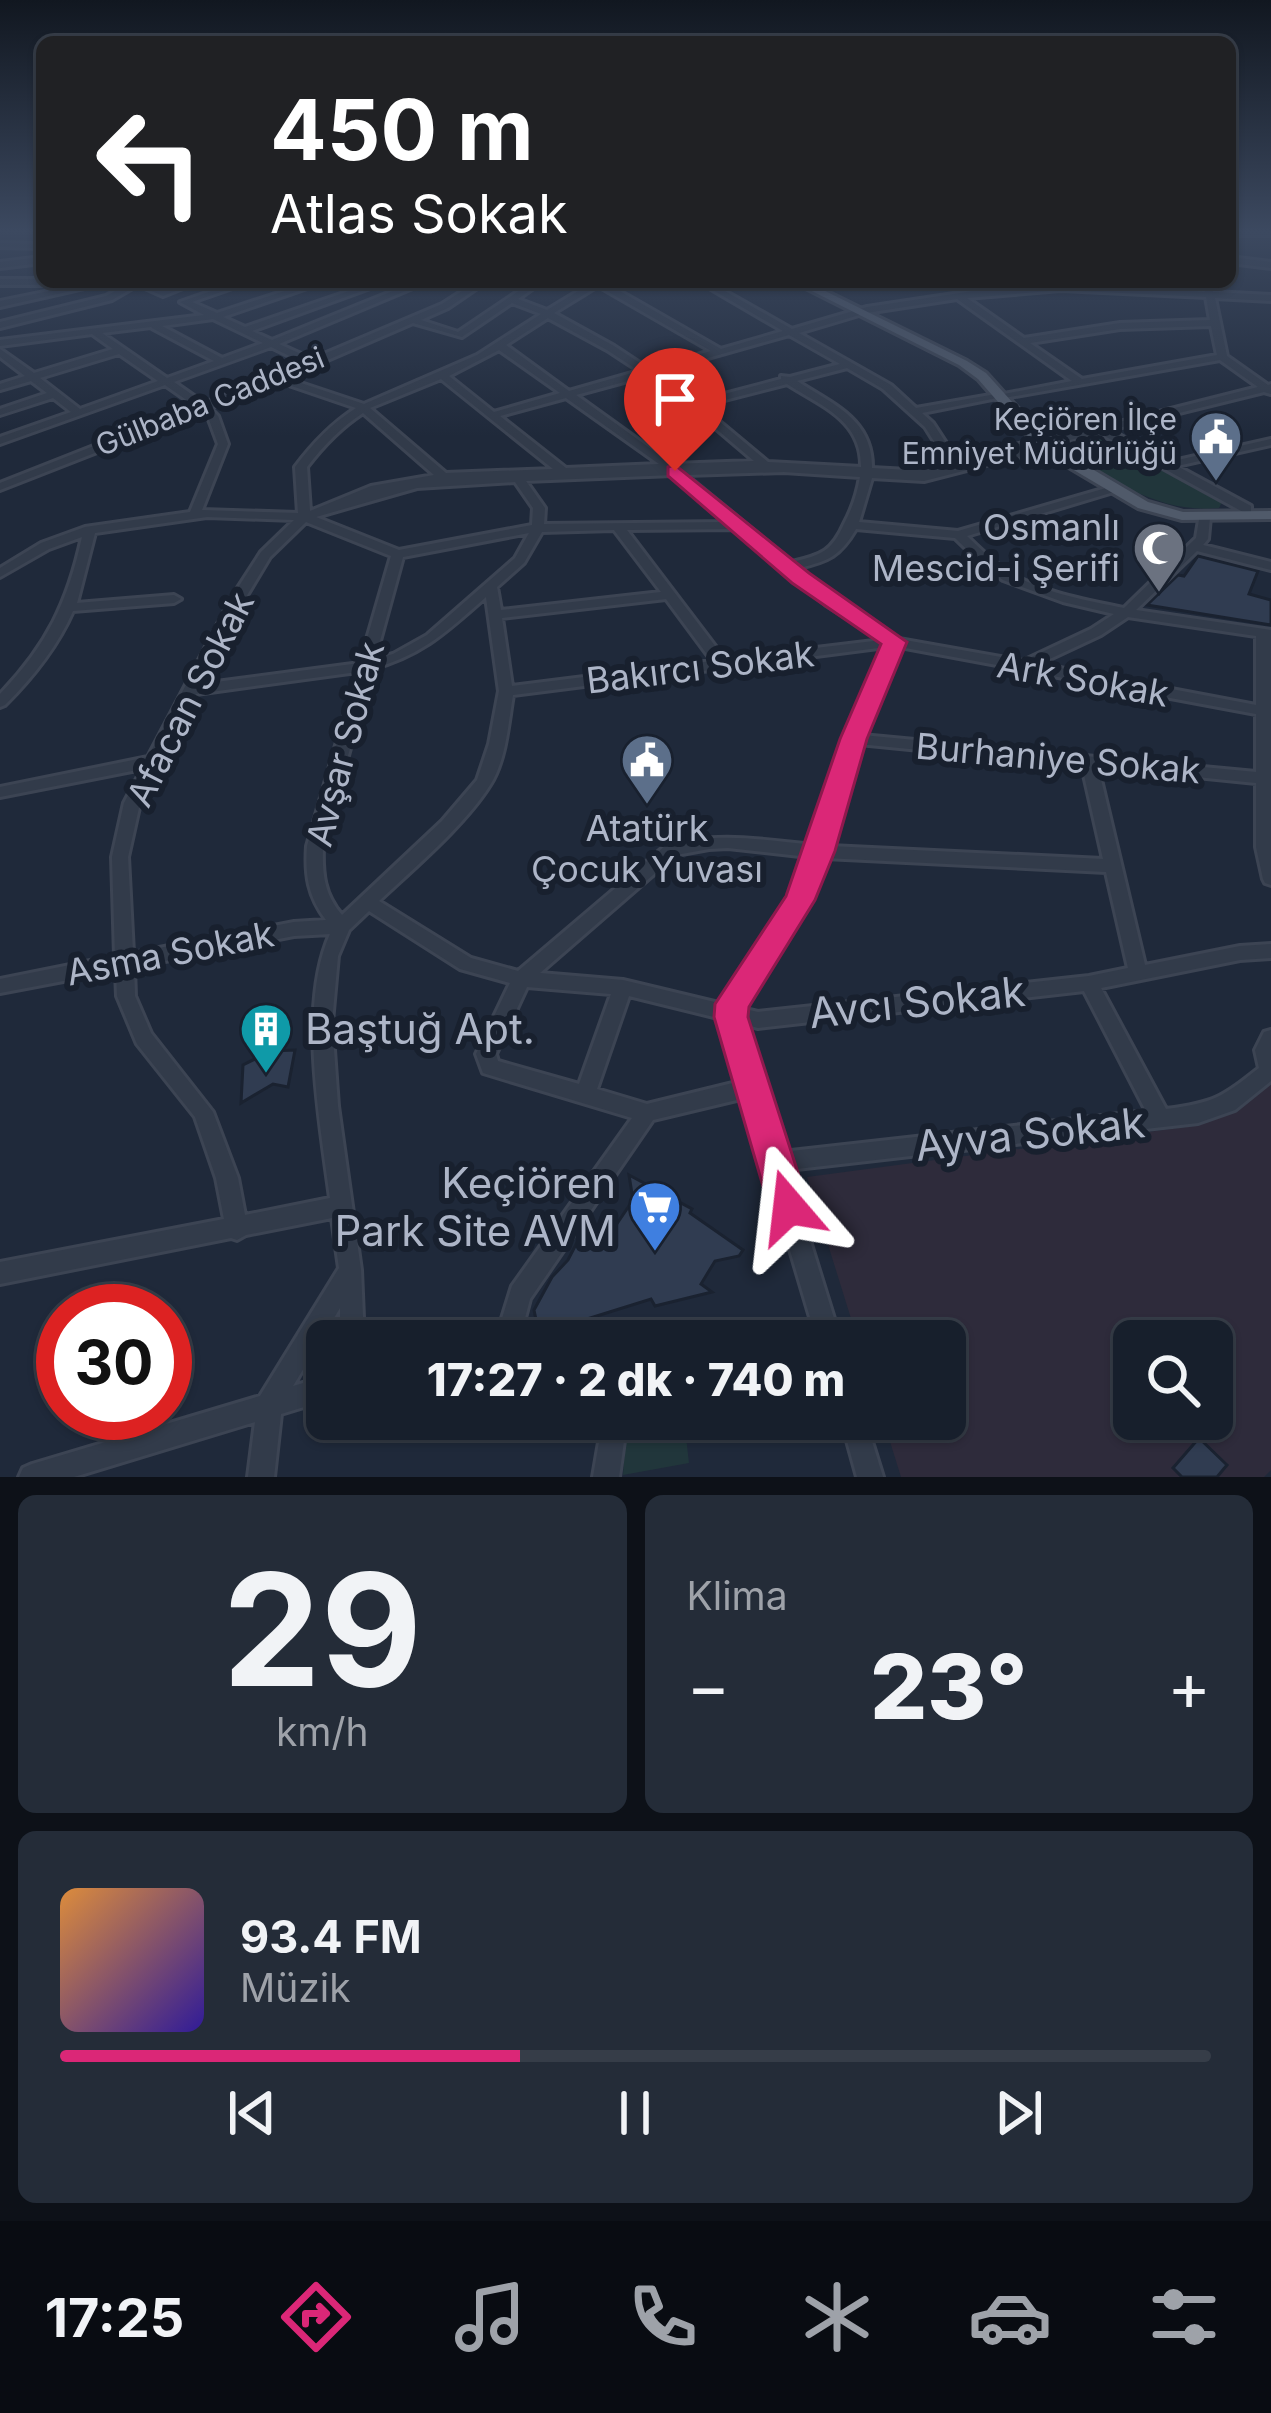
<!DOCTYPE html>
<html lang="tr">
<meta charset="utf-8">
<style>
body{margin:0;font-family:Inter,sans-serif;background:#242c38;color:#f1f3f6;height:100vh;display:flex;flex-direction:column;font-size:45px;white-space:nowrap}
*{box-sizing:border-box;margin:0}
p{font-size:39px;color:#9ea2a9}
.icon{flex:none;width:66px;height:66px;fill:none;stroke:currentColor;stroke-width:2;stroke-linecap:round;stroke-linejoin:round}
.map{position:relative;height:1477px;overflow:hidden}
.sheet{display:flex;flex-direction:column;gap:18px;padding:18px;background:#0d1118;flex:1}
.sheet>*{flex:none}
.guide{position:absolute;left:36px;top:36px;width:1200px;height:252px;border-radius:18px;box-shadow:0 3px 9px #0004,0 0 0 3px #363d48;background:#202124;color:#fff;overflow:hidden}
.fabs{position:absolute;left:1113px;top:1320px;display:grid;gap:24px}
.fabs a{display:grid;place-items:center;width:120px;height:120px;border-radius:18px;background:#171f2c;box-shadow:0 3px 9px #0004,0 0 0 3px #363d48;font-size:60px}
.speed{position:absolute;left:36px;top:1284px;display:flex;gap:24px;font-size:60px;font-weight:700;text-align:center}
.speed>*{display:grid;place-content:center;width:156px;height:156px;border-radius:50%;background:#171f2c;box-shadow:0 3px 9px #0004,0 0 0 3px #363d48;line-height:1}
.speed .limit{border:18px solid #d22;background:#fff;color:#111}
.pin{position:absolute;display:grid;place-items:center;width:102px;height:102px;color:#fff;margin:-123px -51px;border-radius:50% 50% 50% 0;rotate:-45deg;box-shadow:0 0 12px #0007}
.pin .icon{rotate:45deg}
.me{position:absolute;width:132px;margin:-66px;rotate:343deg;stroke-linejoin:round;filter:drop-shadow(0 0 9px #0008)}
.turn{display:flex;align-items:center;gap:42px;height:252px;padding:0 36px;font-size:54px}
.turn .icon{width:156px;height:156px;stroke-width:2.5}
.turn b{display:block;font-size:84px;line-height:102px}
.big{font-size:90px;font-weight:800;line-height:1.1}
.sheet .card{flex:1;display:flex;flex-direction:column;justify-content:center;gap:18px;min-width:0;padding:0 42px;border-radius:18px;background:#242c38}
.sheet .dial{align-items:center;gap:0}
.dial b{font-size:156px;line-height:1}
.song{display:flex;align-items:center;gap:36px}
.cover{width:144px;height:144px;border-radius:18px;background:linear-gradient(135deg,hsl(30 70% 55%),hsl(250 70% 35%))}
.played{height:12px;border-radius:6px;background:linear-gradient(90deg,#db2777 40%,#363d48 40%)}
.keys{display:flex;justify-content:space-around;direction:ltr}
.heat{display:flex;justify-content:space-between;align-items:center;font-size:66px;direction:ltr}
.sheet .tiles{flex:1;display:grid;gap:18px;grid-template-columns:1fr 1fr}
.card:last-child{grid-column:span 2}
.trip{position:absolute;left:306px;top:1320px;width:660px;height:120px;border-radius:18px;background:#171f2c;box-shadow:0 3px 9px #0004,0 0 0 3px #363d48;font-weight:800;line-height:120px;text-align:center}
.dock{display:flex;height:192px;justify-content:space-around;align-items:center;background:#090c12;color:#9ea2a9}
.dock .icon{width:84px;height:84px}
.dock .on{color:#db2777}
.dock b{font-size:54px;color:#f1f3f6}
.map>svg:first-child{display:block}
.medical{fill:#2e2b3b;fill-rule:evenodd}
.green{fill:#21363b}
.building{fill:#303c51;stroke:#1a2230;stroke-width:3}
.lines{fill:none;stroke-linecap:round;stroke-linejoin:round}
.minor-casing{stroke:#3c4453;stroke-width:6}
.major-casing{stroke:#3c4453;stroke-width:6}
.minor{fill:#323b4a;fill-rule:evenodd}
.major{fill:#505a6a;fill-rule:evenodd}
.route{fill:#db2777;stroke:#8e194d;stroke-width:3}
.labels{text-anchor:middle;stroke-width:12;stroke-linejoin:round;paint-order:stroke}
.far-street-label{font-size:30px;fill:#adb5c7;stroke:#18202e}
.far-poi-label{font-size:30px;fill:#adb5c7;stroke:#18202e;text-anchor:end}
.poi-label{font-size:36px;fill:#adb5c7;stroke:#18202e;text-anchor:end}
.street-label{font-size:36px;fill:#adb5c7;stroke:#18202e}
.near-street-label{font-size:42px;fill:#adb5c7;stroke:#18202e}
.near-poi-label{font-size:42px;fill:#adb5c7;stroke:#18202e;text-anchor:start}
</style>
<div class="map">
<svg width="1271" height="1477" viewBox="0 0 1271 1477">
<rect width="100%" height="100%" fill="#1f293a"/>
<path class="medical" d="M1271,1078V1470L1264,1477H901L883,1419H945V1341H858L807,1177L1193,1126L1235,1111ZM1134,1341H1212V1419H1134Z"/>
<g class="green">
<path d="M1101,439L1222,502L1219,508C1159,514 1112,480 1064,449Z"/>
<path d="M627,1419H684L689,1463L623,1475Z"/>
</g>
<g class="building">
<path d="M1198,556L1258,571L1249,594L1271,600V625L1147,605L1178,575L1184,576Z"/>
<path d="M295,1050L288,1087L273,1084L241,1103L243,1065L271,1051Z"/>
<path d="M629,1175L692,1209L690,1213L743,1250L739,1256L715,1261L701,1284L712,1292L655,1306L651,1299L539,1334L534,1310L552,1277L568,1260L584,1229L616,1225L633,1200Z"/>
<path d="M1199,1438L1227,1465L1217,1477H1182L1173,1468Z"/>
</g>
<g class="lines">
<g class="minor-casing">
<g id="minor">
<rect x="1230" y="231" width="41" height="4"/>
<path d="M0,243L40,244L42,248L0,247Z"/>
<path d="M42,257V263L0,268V262Z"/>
<path d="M1230,257L1271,262V268L1230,263Z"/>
<path d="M0,279H42V282H46L42,285H0Z"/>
<path d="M94,282H111L0,307V301Z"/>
<path d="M132,282H145L163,290L186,282H198L163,296L138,285L112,300L0,328V322L106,296Z"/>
<path d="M237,282H250L192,302L217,313L312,282H325L223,317L245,327L375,282L384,283L252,331L272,340L415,282H427L279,344L312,359L442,304L476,282H486L448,308L421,320L458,332L532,282H542L518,299L547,310L593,282H604L721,349L783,331L699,282H709L792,329L867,307L980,290L1061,284L1205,292L1203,282H1211L1213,292L1271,295V301L1215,298L1227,356L1268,385L1271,384V394L1264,392L1110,430L1169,462L1271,439V445L1177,466L1251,506V512H1243L1099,433L1049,445V449L924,481L872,478L859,522L958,531L1113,486L1119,489L1117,491L967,536C979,548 991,559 1004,569C1038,592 1084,600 1124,608L1196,538L1200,514H1208L1210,517L1208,539L1203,545L1271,562V570L1197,551L1136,610L1271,630V885L1265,883L1263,879L1256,847V783L1098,767L1145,965L1240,946L1271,944V958L1240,960L1101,988L1166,1109C1214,1103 1221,1098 1259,1068L1255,1050L1264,1032L1271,1030V1081L1235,1110L1198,1123L788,1170L841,1341H762L766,1333L812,1324L745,1098L653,1120L530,1299L519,1341H495L512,1286L632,1118L483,1073L476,1054L510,983L460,969L369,911L349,930L338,956L332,1022L338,1106L361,1270L364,1341H340V1308L293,1386L327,1376V1400L281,1414L274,1477H248L255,1422L74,1477H19L23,1468L32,1464L260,1396L339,1268L332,1218L246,1235L237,1240L231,1238L0,1284V1262L224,1219L216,1178L195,1117L137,1044L117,996L116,971L0,993V979L115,956L112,857L124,803L142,769L0,797V787L148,757L232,597L261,552L294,520L207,517L95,533L77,603L174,595L181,599L174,603L73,611C57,647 33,677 5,705L0,707V694C47,645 68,602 82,537L49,549L0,577V568L41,543L85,527L190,512L218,444L208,417L202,411L0,490V483L195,406L165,385L0,444V437L71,412L53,398L0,415V409L47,393L31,381L0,390V384L25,376L0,357V349L34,373L113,349L92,334L0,346V340L204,315L180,302ZM598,286L711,351L649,369L614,346L554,313ZM1061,290L1206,297L1210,320L1120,323L1024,338L967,298ZM957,299L1072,381L1004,394V398L1220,360L1258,387L1044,441L1035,439L959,463L933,423L922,413L1002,397V393L916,408L891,385L799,333L866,313ZM512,303L541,314L477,355L364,404L286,378L413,323L462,337ZM548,318L607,350L639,371L569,391L506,345ZM213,319L263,343L222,358L162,326ZM1211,326L1217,355L1082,379L1030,343L1120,329ZM151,327L152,328L214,361L167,378L102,333ZM789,335L840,364L790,377L781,376V379L694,402L655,373ZM271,347L304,363L204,403L174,382ZM499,350L560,393L494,412L449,376ZM119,354L158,381L80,409L40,378ZM847,368L883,389L925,427L949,465L908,470L872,468C873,419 832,404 797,381ZM646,376L707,421L754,461L672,464L576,395ZM441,379L553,469L446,473L370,408ZM277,381L356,408C331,424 313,443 295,467L298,513L202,510L228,444L218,416L210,408ZM787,384C821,406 862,420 861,467L768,462L701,406ZM566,398L659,464L566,468L500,416ZM363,413L434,475L371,486L310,511L307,467C323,446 340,428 363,413ZM784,472L860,477C857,495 852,509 844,524C832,551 822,555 792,562L686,475ZM673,475L728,522L544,524L545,508L526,481ZM515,482L533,508L532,525L399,550L316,517L417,488ZM306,522L391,556L360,663L201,684L246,597L270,557ZM736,529L826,605L882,640L725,659L627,530ZM856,529L955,538L984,566L1003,580L1063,602L1114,614L1091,629L1023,661L899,639L836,599L799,568C829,561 840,556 856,529ZM614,530L661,592L501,610L497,587L524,563L542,532ZM529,533L515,558L427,635L393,654L375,659L403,557ZM486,597L499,691L489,744L477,780L442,821L342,915C324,894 322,874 323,846L372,669C424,654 446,632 486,597ZM666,599L712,661L512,686L502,618ZM1128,617L1256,636V705L1039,664L1101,635ZM886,647L845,739L814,845C762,840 716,831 665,846L518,971L471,958L379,901C414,868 465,825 490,785C506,760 508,724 513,695L718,669L724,671L731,667ZM900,647L1013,668L1020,672L1026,671L1256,714V772L862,735ZM357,672L307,846C305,875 308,896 326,920L294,922L133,953L128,857L140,803L196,694ZM859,744L1082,766L1103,859L830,846ZM728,848L809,857L792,898L723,1004L623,980L540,973L676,855L709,849ZM825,858L1106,872L1128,968L1089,976L758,1012L741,1008L806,905ZM330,934C298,1006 320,1121 330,1198L245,1215L238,1178L213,1112L151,1033L135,996L134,967L294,936ZM527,987L611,994L579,1084L498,1061L496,1054ZM1084,991L1146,1111L782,1152L743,1024L758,1028ZM629,996L722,1019L741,1081L647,1104L597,1089Z"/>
<path d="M806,282H823L810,286Z"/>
<path d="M603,1419H627L619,1477H593Z"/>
<path d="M841,1419H865L883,1477H857Z"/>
</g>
</g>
<g class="major-casing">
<path id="major" d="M794,282H807L967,361L986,373L1050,444L1148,502L1183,512L1271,511V519L1182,520L1138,508L1040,450L978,379L959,365Z"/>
</g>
<use href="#minor" class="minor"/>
<use href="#major" class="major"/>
</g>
<linearGradient id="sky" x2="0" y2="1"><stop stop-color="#111720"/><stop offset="0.53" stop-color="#3c4960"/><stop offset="1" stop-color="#3c4960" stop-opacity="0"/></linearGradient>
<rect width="1271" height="436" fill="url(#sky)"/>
<path class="route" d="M675,465L809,573L907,642L867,739L835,851L815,900L749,1007L748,1017L809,1207L803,1220L789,1225L775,1220L769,1207L714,1017L715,1004L786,896L840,739L881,644L792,583L668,476V467Z"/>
<defs>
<g id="civic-pin" transform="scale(2.7)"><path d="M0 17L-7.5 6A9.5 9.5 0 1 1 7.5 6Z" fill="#5c6f8a" stroke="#18202e"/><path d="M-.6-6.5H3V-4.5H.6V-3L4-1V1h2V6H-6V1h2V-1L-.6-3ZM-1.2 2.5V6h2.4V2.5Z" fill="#fff"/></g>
<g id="mosque-pin" transform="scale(2.7)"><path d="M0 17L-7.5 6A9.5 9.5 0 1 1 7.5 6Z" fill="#6b7280" stroke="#18202e"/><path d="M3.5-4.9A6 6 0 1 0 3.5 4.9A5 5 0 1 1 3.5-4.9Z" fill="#fff"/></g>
<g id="building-pin" transform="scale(2.7)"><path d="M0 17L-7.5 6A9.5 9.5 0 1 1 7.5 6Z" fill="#0f9aa8" stroke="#18202e"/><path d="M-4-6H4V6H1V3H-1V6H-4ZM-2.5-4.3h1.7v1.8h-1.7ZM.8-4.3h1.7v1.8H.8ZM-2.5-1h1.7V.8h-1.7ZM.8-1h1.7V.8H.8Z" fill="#fff"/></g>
<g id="supermarket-pin" transform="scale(2.7)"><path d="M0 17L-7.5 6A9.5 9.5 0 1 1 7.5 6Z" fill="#3f7fe0" stroke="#18202e"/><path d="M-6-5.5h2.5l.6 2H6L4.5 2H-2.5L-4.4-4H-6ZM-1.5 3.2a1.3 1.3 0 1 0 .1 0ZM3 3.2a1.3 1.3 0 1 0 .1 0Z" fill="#fff"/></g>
</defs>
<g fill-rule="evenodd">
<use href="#civic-pin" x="1216" y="437"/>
<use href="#mosque-pin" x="1159" y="548"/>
<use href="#civic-pin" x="647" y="760"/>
<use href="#building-pin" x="266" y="1029"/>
<use href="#supermarket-pin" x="655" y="1207"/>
</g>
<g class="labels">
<g class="far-street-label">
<text transform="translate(210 402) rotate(-22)" y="10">Gülbaba Caddesi</text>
</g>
<g class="far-poi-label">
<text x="1177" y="430">Keçiören İlçe<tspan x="1177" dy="34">Emniyet Müdürlüğü</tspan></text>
</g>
<g class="poi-label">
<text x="1120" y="540">Osmanlı<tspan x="1120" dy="41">Mescid-i Şerifi</tspan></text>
<text x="647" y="841" text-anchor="middle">Atatürk<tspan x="647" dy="41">Çocuk Yuvası</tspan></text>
</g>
<g class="street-label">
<text transform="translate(700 667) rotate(-7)" y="13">Bakırcı Sokak</text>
<text transform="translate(1083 679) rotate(10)" y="13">Ark Sokak</text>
<text transform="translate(190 699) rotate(-63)" y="13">Afacan Sokak</text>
<text transform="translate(345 744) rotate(-75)" y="13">Avşar Sokak</text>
<text transform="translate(1058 758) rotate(5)" y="13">Burhaniye Sokak</text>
<text transform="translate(170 953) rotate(-11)" y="13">Asma Sokak</text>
</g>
<g class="near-street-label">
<text transform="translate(917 1002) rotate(-6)" y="15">Avcı Sokak</text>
<text transform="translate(1030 1134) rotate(-6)" y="15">Ayva Sokak</text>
</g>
<g class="near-poi-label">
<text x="305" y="1044">Baştuğ Apt.</text>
<text x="616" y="1198" text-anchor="end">Keçiören<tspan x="616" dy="48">Park Site AVM</tspan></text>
</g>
</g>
</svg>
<div class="fabs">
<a><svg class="icon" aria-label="search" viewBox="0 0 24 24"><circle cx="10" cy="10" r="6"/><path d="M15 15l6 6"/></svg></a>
</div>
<div class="speed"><div class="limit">30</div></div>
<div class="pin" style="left:675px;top:471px;background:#d93025"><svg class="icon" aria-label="arrive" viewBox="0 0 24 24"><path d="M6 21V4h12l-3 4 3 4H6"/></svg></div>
<svg class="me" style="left:789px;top:1207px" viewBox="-20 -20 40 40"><path d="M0-17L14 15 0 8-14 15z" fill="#db2777" stroke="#fff" stroke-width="4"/></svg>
<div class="trip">17:27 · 2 dk · 740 m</div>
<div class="guide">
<div class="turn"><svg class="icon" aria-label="left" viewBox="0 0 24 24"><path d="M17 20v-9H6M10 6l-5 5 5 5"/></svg><div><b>450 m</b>Atlas Sokak</div></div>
</div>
</div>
<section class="sheet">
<div class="tiles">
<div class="card dial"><b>29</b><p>km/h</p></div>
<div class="card"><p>Klima</p>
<div class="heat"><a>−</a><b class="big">23°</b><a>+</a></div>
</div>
<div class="card">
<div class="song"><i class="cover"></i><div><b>93.4 FM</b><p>Müzik</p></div></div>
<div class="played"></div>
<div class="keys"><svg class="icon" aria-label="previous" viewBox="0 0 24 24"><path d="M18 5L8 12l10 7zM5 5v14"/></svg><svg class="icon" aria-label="pause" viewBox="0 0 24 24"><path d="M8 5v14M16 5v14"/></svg><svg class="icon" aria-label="next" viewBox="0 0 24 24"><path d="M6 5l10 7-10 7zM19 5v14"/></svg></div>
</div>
</div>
</section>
<nav class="dock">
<b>17:25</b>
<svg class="icon on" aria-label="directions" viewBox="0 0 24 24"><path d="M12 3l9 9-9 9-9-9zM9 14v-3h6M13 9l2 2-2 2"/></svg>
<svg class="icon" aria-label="music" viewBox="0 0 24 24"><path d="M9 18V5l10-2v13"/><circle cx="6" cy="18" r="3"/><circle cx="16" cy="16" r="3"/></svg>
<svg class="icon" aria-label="phone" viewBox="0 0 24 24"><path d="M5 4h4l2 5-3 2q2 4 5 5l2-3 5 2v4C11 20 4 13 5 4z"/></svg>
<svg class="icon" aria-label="climate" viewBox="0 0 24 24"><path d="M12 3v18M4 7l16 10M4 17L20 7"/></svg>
<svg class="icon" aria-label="car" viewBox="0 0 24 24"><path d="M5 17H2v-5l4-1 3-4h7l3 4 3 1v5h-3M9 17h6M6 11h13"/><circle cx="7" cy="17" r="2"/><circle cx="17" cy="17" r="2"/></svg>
<svg class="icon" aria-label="filters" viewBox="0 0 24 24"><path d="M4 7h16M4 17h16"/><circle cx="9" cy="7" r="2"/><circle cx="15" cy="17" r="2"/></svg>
</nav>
